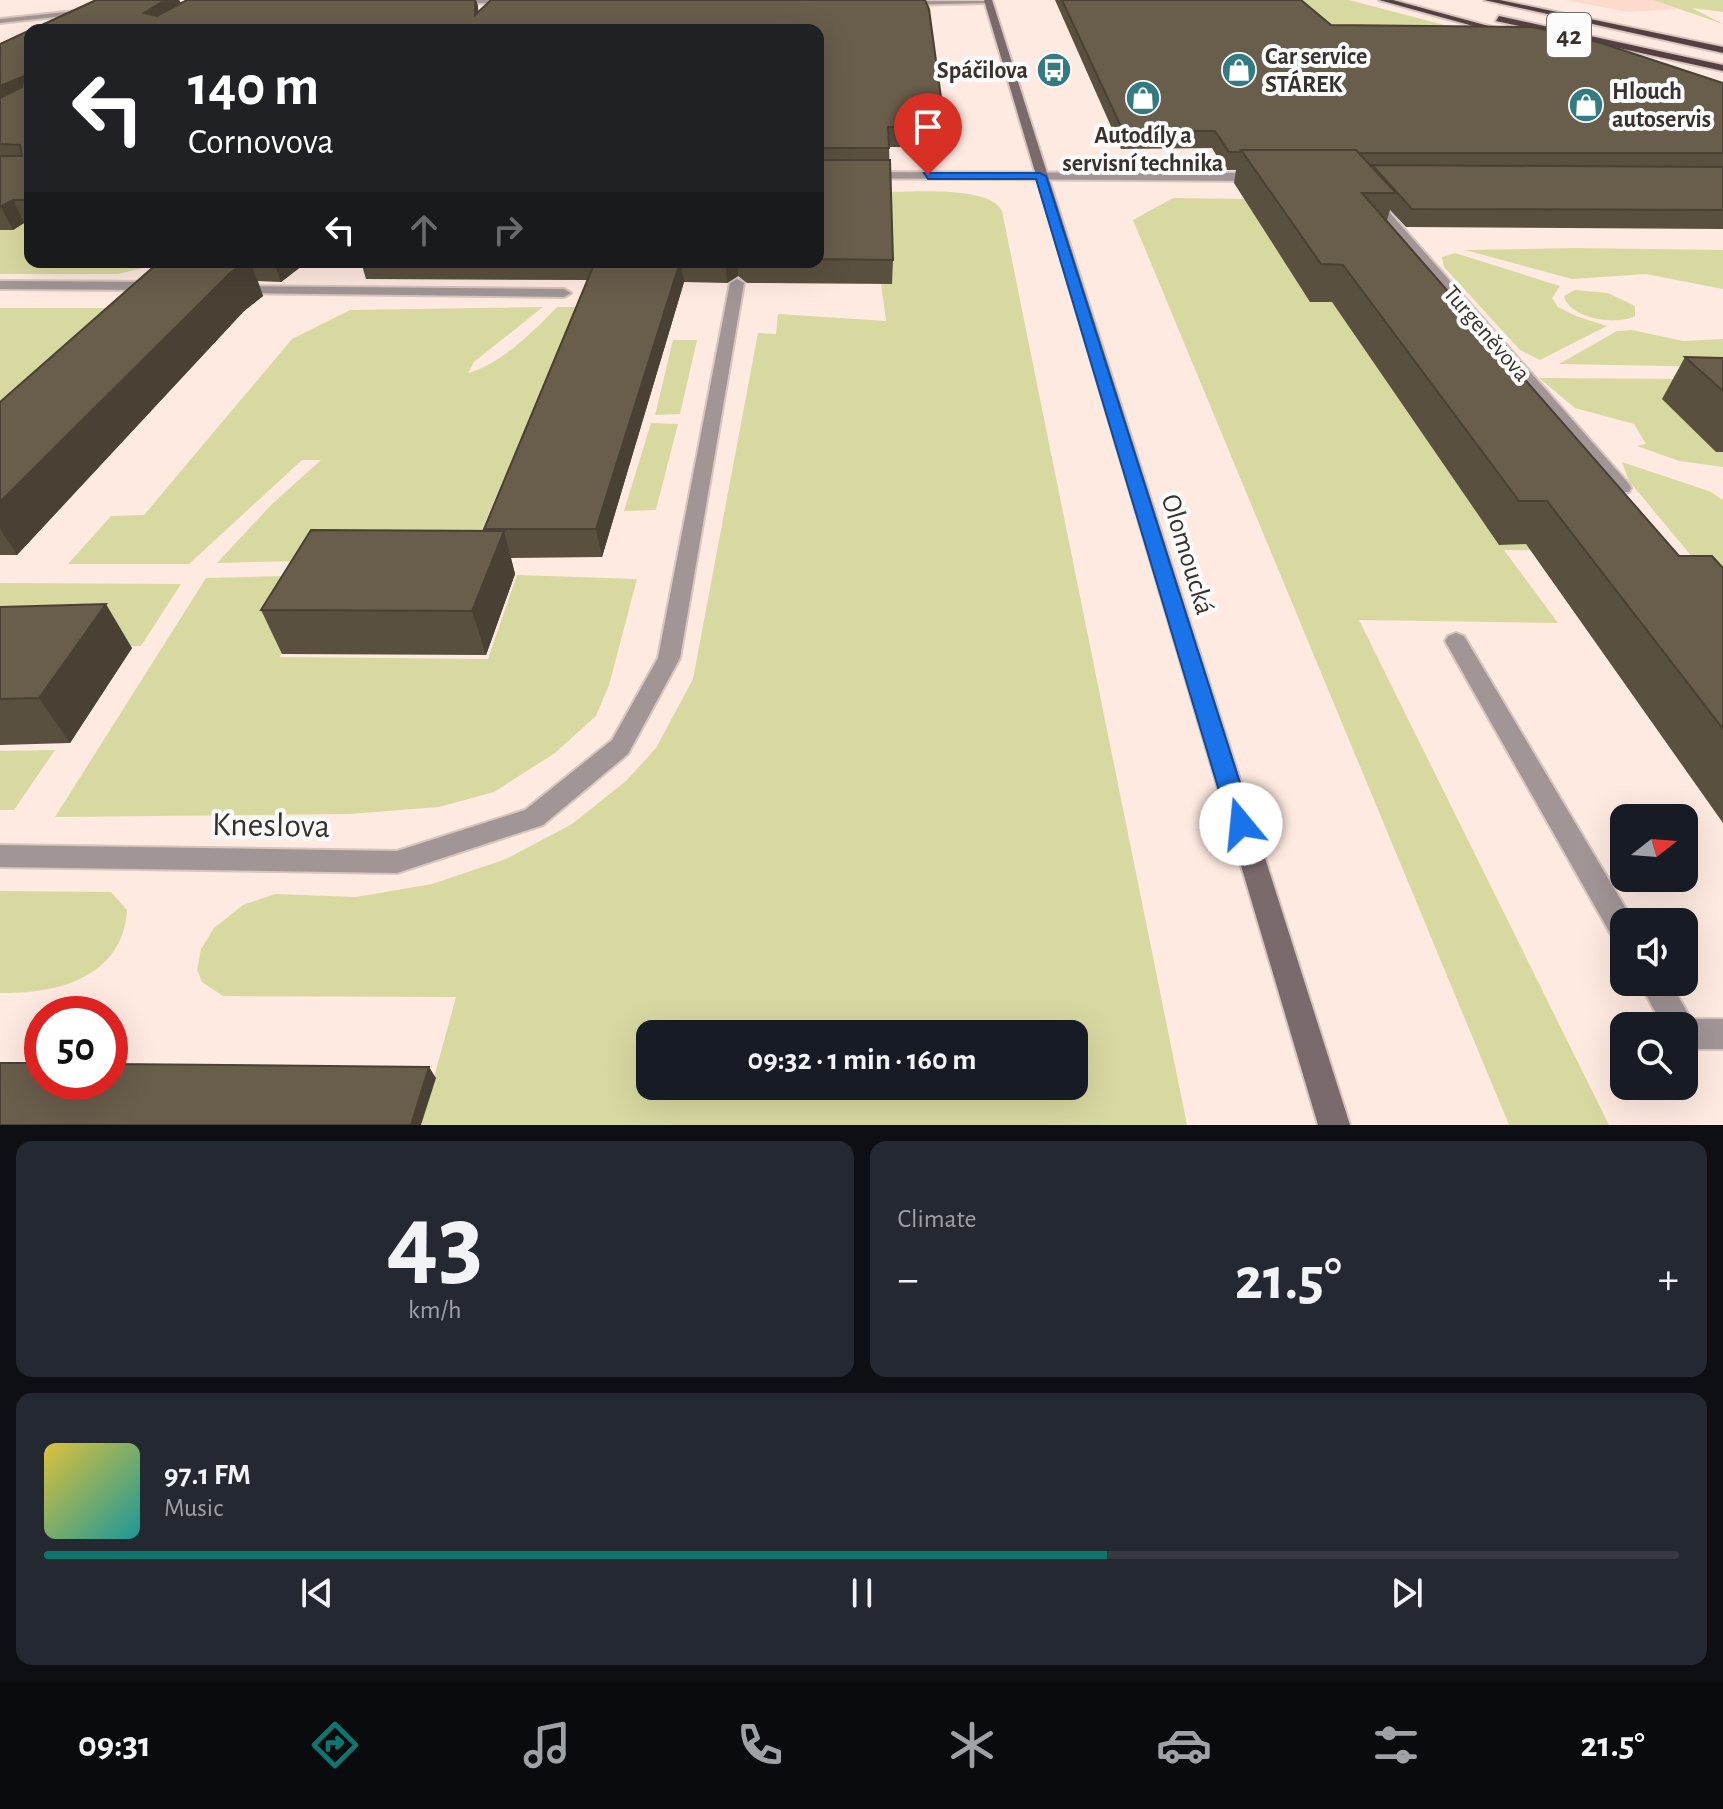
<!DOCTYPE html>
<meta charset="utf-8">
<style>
body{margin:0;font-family:"Alegreya Sans",sans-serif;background:#242831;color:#f1f3f6;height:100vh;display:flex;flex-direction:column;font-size:30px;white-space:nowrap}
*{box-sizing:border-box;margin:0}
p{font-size:26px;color:#9ea1a6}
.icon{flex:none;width:44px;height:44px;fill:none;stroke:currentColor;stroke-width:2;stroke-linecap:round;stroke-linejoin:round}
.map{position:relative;height:1125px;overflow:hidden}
.side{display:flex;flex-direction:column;gap:16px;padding:16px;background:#0d0f14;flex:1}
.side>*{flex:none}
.banner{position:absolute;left:24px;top:24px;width:800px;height:244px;border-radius:16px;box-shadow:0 8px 32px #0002;background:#202124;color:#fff;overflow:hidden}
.needle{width:52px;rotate:73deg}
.tools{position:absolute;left:1610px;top:804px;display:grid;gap:16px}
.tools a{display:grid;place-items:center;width:88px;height:88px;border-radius:16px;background:#171b24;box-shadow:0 8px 32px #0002;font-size:40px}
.speed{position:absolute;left:24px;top:996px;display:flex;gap:16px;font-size:40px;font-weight:700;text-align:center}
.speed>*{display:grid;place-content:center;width:104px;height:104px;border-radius:50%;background:#171b24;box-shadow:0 8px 32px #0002;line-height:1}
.speed .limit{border:12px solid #d22;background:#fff;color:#111}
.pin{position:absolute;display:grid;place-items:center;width:68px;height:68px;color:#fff;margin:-82px -34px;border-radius:50% 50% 50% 0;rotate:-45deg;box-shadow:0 0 8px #0007}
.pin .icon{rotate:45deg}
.me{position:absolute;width:88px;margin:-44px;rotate:343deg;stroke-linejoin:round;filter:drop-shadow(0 0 6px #0008)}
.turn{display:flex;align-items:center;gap:28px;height:168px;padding:0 32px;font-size:36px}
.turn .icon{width:104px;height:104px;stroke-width:2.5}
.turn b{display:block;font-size:56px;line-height:68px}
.lanes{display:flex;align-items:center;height:76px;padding:0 32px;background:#0003;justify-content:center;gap:40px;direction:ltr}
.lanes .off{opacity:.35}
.big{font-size:60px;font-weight:700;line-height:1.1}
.side .tile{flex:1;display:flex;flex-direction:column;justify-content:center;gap:12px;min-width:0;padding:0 28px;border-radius:16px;background:#242831}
.side .dial{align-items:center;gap:0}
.dial b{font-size:104px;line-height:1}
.song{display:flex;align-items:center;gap:24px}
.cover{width:96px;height:96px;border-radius:12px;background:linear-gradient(135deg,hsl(50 70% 55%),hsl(180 70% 35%))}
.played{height:8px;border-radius:4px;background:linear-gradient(90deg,#0f766e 65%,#363941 65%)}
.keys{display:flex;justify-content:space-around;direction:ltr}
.heat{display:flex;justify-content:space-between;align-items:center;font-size:44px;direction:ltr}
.side .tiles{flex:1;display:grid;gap:16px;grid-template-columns:1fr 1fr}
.tile:last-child{grid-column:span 2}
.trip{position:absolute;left:636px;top:1020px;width:452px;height:80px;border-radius:16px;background:#171b24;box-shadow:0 8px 32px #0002;font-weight:700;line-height:80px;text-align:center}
.tab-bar{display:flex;height:128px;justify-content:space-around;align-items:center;background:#090b0e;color:#9ea1a6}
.tab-bar .icon{width:56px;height:56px}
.tab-bar .active{color:#0f766e}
.tab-bar b{font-size:36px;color:#f1f3f6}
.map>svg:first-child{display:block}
.built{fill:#fcdbcd}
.green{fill:#d8d9a1;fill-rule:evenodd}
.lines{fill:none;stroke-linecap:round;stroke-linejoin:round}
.minor-casing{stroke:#d8c5bd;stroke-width:4}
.secondary-casing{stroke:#d8c5bd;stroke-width:4}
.trunk-casing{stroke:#d8c5bd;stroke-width:4}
.minor{fill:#a19596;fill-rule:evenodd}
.secondary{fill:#7b6a6c;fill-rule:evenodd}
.trunk{fill:#544042;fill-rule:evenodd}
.wall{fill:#5a5040}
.shaded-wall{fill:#4a4134}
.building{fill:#695d4b;stroke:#4a4134;stroke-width:2}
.route{fill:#1a73e8;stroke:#114b97;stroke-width:2}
.labels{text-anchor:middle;stroke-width:8;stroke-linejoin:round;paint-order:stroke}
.far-poi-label{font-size:24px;font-weight:bold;fill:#3a302c;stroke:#fcfcfc;text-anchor:start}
.far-street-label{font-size:24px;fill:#3a302c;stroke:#fcfcfc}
.shield{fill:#fcfcfc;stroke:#746d6a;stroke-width:2}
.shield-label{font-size:26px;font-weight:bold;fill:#3a302c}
.street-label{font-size:28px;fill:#3a302c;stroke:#fcfcfc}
.near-street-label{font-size:34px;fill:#3a302c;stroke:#fcfcfc}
</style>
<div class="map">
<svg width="1723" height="1125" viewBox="0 0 1723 1125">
<rect width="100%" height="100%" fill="#ffeae1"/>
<path class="built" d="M1565,0H1653L1678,9L1628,12Z"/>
<g class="green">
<path d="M1180,0H1349L1452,27L1157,26Z"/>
<path d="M1653,0H1723V12L1692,8L1723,24Z"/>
<path d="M890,192C916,192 990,186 1002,211L1187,1125H421L456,997L223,996L202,982L197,970L201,949L214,928L243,905L275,894L356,897L432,884L506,859L572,824L626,781L656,748L693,679L758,333L776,334L778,314L886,321L881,284L892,283ZM650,1034H1074V1086H650Z"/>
<path d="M1173,198L1245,199L1310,301L1332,302L1606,544L1660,551L1504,550L1558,623L1359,620L1609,1125H1509L1133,220Z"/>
<path d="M0,223H30V262H168L118,274H0Z"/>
<path d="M1575,248L1723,250V289L1646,274L1572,279L1465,250Z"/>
<path d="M1455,253L1560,286L1552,298L1558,307L1576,316L1607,326L1540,360L1520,350L1444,267L1442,257Z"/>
<path d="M1575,290L1608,293L1635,306V316C1616,326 1570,319 1564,296Z"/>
<path d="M543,307L474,362L468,373C501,364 533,332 557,307H578L470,557L217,563L271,505L321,460H302L189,564H68L111,516L144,515L292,339L350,310Z"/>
<path d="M0,308H165L0,465Z"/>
<path d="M1632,330L1683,341L1723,339V367L1559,364L1617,331Z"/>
<path d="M673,340H697L680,414L655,415Z"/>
<path d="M1539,378L1704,379L1723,452V467L1679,461L1637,446L1646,444L1634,424L1575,408Z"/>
<path d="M651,423L678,424L656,510L624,511Z"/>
<path d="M1622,462L1709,491L1723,500V594L1629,481Z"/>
<path d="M325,575L280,657L488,659L517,575L637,579L609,685L596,716L555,753L494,792L439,807L349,814L55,817L206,578Z"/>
<path d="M0,583L181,584L141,646L0,650Z"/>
<path d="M55,750L14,810H0V751Z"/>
<path d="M0,891L111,892L127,910C123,978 56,994 0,993Z"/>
</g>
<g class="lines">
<g class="minor-casing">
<g id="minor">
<path d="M448,0H516L519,2L451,4Z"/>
<path d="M896,1H988L992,3L899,5Z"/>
<path d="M94,9L91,13L0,23V19Z"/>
<path d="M818,172L1259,173L1265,177L1259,181L818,178Z"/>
<path d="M1367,196H1375L1629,484L1631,488L1629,492H1615L1367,202Z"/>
<path d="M737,279L744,283L680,658L628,754L543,825L397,873L0,867V845L397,851L525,810L612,740L658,658L730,283Z"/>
<path d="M0,281L156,282L163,286L156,290L0,289Z"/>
<path d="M236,286L564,289L571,293L564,297L231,293V287Z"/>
<path d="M1456,633L1464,636L1634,922H1624V944L1614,940L1445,641L1448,636Z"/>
<path d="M1639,982H1670L1691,1019H1723V1049H1684V1026H1663Z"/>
</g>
</g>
<g class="secondary-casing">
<path id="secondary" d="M984,0H992L1350,1125H1318Z"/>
</g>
<g class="trunk-casing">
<g id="trunk">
<path d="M1379,0H1393L1518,34L1513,37Z"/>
<path d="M1484,0H1500L1723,47V53Z"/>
<path d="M1499,16L1723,65V71L1496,21Z"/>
</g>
</g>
<use href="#minor" class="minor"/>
<use href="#secondary" class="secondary"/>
<use href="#trunk" class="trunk"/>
</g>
<g class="wall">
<path d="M96,0H179L181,3L187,0H476L478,12L491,0H925L929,9L945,127L944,147H889L893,260L892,284L747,283L738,276L727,283L684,282L602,557L511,558L515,574L486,655L282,654L261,610L311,530L484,531V529L587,280L366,279L361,262H818V30H31Z"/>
<path d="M1055,0H1301L1331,25L1723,83V229L1406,227L1390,210L1387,220L1679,556L1723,568V823L1526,544L1499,545L1332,302H1310L1234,183L1236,170H1225L1212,148L1121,149Z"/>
<path d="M30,30V223H24L13,230H0V44Z"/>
<path d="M159,262H307L281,282L258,281L263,296L244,311L17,555H0V402Z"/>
<path d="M1685,357L1723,358V452H1716L1662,399Z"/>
<path d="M0,607L132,648L70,743L0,745Z"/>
</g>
<g class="shaded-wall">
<path d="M165,0H179L183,9L150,29L144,13Z"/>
<path d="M475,0H476L478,6L479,30L475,15Z"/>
<path d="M24,76L30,90L0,109V86Z"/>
<path d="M13,200L24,223L13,230L1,207Z"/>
<path d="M245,262H250L263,296L244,311L17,555L0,529V502L229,274Z"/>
<path d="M274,262H307L281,282Z"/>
<path d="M680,262H681L684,282L602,557L596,529Z"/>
<path d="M725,262H737L738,276L727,283Z"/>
<path d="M504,531L515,574L486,655L472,611Z"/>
<path d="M106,604L132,648L70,743L39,698Z"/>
<path d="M429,1067L436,1078L421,1125H411Z"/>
</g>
<g class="building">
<path d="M96,0H165L144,13L157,16L187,0H475V15L491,0H925L929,9L945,127H888L889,148H818V30H31Z"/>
<path d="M1062,0H1301L1331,25L1533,27L1601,43L1723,83V153H1358L1356,150H1241L1240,152H1229L1215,131H1123Z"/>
<path d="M30,30V200H13L0,207V156H22L20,145L0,144V98L22,87L24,76L0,86V44Z"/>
<path d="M1241,150H1356L1396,193H1362L1679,556H1712L1723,568V729L1547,501H1519L1343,265L1321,264Z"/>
<path d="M818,160H890L893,260L818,259Z"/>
<path d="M1372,165L1723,167V210L1412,209Z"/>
<path d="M159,262H245L229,274L0,502V402Z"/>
<path d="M595,262H680L596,529H484Z"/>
<path d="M1685,357L1723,358V391Z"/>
<path d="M311,530L504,531L472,611L261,610Z"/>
<path d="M106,604L39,698L0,699V607Z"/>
<path d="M0,1063H42V1082H110V1064L429,1067L411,1125H0Z"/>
</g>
<path class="route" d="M924,173H1040L1046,176L1253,824L1249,830L1241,833L1233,830L1229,824L1036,179H928Z"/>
<defs>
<g id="bus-disc" transform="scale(1.8)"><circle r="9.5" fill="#327b82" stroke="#fcfcfc"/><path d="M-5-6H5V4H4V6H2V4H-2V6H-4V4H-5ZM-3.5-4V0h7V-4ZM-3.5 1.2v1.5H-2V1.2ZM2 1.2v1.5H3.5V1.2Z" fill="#fff"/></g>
<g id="shop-disc" transform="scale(1.8)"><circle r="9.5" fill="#327b82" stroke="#fcfcfc"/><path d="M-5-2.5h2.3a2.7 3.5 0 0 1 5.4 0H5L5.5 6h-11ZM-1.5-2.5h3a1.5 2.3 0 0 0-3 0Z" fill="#fff"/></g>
</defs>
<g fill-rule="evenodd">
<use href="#bus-disc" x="1054" y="70"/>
<use href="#shop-disc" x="1239" y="70"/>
<use href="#shop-disc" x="1143" y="98"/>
<use href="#shop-disc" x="1586" y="105"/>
</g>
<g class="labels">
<g class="far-poi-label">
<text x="1265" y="64">Car service<tspan x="1265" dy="28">STÁREK</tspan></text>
<text x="1028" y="78" text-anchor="end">Spáčilova</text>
<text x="1612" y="99">Hlouch<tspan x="1612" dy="28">autoservis</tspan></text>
<text x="1143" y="143" text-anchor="middle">Autodíly a<tspan x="1143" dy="28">servisní technika</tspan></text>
</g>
<g class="far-street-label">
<text transform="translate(1487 333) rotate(49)" y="8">Turgeněvova</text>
</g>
<rect class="shield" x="1547" y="13" width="44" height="44" rx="6"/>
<g class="shield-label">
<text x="1569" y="44">42</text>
</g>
<g class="street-label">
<text transform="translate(1189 554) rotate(73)" y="10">Olomoucká</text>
</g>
<g class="near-street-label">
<text transform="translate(271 824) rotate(1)" y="12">Kneslova</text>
</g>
</g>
</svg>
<div class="tools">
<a><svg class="needle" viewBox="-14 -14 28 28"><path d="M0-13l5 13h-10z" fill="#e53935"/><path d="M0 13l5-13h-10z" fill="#9ea1a6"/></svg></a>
<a><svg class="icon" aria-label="sound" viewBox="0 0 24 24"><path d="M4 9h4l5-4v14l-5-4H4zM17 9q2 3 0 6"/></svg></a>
<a><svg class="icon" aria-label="search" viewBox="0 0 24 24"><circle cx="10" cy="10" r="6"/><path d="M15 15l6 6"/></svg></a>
</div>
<div class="speed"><div class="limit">50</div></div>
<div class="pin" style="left:928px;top:175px;background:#d93025"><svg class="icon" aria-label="arrive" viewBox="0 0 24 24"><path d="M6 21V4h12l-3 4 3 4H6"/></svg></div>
<svg class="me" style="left:1241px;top:824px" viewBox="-20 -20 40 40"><circle r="19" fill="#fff"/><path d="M0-13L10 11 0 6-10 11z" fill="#1a73e8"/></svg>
<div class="trip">09:32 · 1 min · 160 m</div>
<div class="banner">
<div class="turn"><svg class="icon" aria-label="left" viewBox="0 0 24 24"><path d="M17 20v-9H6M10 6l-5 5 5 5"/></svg><div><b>140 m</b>Cornovova</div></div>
<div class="lanes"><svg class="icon" aria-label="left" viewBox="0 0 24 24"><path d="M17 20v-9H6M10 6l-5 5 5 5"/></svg><svg class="icon off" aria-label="ahead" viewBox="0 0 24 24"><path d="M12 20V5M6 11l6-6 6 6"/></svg><svg class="icon off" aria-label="right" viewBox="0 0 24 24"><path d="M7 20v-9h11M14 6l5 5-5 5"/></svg></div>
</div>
</div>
<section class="side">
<div class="tiles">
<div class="tile dial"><b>43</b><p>km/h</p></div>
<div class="tile"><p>Climate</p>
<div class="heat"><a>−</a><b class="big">21.5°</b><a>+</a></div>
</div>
<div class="tile">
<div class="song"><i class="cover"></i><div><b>97.1 FM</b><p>Music</p></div></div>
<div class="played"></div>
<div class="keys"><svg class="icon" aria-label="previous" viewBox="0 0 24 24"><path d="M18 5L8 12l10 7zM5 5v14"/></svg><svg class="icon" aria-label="pause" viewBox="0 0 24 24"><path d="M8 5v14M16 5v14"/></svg><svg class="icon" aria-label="next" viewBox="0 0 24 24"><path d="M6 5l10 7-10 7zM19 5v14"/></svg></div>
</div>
</div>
</section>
<nav class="tab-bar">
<b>09:31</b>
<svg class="icon active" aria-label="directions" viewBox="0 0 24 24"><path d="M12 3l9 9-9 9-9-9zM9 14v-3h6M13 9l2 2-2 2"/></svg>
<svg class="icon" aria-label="music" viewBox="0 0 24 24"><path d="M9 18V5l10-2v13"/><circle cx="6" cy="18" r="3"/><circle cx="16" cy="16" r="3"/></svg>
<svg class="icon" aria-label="phone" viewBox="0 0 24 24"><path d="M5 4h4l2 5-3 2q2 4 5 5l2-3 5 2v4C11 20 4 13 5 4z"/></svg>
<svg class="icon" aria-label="climate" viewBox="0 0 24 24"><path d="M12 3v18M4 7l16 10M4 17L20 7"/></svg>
<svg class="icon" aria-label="car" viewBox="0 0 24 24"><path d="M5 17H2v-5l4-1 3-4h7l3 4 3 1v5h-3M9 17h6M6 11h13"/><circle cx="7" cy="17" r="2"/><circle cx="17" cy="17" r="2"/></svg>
<svg class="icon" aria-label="filters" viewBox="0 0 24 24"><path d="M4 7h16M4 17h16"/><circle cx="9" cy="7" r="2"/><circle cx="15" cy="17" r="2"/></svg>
<b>21.5°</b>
</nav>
